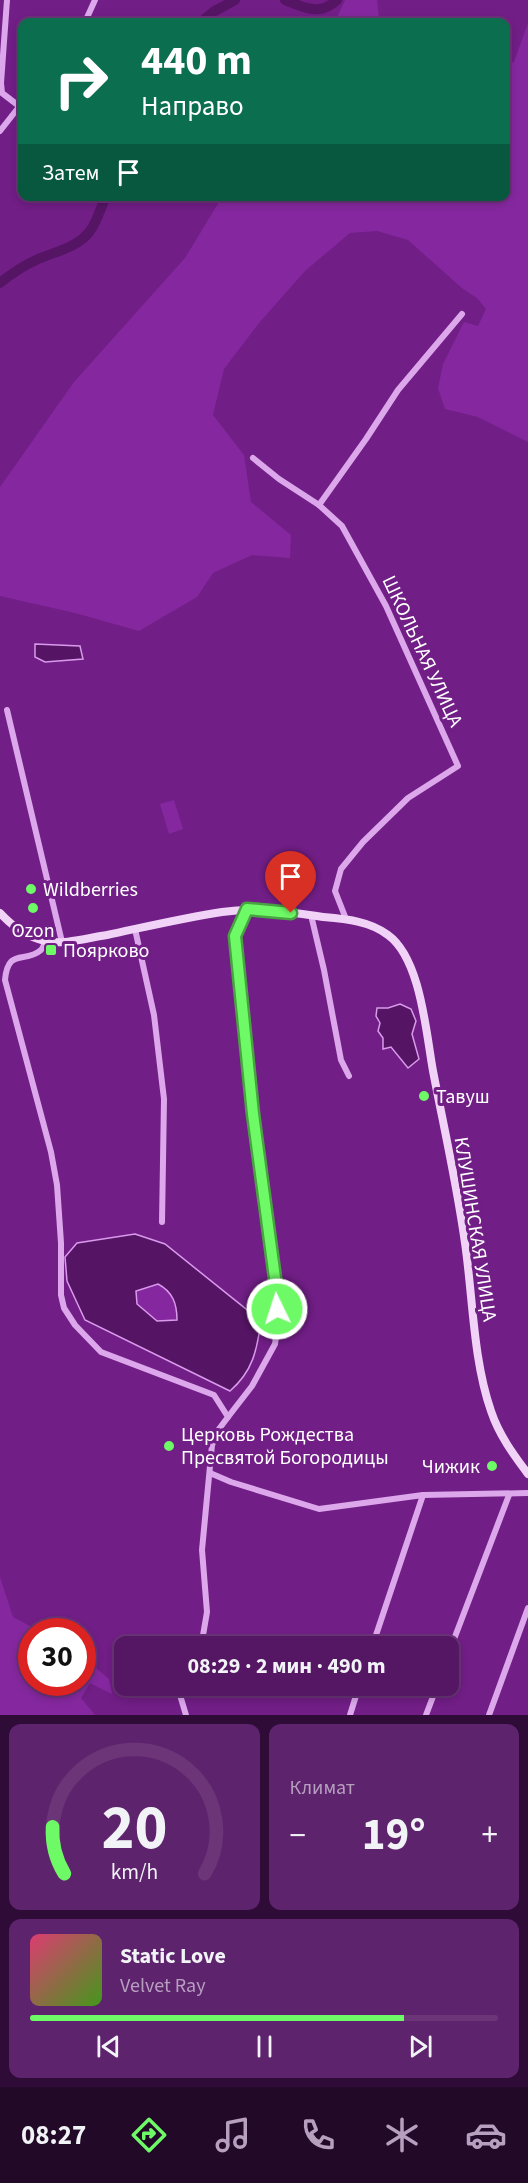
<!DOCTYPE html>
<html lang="ru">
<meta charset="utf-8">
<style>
body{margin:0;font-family:"Source Sans 3",sans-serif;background:#5e236d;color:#f1f3f6;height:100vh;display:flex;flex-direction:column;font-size:22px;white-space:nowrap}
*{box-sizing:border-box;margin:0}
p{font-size:20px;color:#b69fbf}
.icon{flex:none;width:33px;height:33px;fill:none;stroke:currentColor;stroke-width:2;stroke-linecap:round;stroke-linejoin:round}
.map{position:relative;height:1715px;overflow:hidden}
.drawer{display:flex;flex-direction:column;gap:9px;padding:9px;background:#2f0c37;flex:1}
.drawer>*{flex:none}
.top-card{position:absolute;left:18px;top:18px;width:492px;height:183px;border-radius:12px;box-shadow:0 3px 9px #0003,0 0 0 2px #6b3578;background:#0b6e4f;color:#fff;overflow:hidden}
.speed{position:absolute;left:18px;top:1618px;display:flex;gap:12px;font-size:30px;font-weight:700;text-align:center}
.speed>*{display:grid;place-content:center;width:78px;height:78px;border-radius:50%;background:#551664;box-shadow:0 3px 9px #0003,0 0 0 2px #6b3578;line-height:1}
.speed .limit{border:9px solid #d22;background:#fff;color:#111}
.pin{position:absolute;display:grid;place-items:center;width:51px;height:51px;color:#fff;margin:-62px -26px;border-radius:50% 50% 50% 0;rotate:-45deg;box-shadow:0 0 6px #0007}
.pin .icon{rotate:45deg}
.me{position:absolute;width:66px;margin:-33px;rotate:356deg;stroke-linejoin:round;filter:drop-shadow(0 0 4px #0008)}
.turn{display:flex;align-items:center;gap:21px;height:126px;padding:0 24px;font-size:27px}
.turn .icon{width:78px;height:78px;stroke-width:2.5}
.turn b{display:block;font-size:42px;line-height:51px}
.then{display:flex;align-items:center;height:57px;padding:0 24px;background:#0003;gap:12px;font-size:22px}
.big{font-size:45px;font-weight:700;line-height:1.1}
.drawer .card{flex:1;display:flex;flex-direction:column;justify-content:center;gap:9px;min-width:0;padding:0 21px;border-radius:12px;background:#5e236d}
.drawer .dial{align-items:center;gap:0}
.dial svg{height:156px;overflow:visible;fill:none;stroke:#6b3578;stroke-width:7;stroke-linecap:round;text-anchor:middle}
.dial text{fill:#f1f3f6;stroke:none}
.song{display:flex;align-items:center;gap:18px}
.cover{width:72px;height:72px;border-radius:9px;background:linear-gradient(135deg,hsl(340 70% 55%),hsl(100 70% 35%))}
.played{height:6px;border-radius:3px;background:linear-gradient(90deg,#6ef966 80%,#6b3578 80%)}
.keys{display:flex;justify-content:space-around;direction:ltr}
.heat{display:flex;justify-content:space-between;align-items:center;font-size:33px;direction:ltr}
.drawer .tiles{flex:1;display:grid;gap:9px;grid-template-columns:1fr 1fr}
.card:last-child{grid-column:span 2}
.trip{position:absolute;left:114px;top:1636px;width:345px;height:60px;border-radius:12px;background:#551664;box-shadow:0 3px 9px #0003,0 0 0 2px #6b3578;font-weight:700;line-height:60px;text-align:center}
.dock{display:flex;height:96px;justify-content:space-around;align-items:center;background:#220928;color:#b69fbf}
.dock .icon{width:42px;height:42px}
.dock .selected{color:#6ef966}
.dock b{font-size:27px;color:#f1f3f6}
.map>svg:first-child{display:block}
.green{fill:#85289f}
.water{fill:#561465;stroke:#d99aec;stroke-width:1.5;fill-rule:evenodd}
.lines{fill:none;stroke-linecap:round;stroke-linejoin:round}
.river{stroke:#561465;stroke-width:10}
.street{stroke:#dca7eb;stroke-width:6}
.secondary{stroke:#f1d3f8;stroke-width:8}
.route-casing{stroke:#48a242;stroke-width:15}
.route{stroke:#6ef966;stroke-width:10}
.poi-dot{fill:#6ef966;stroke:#711e86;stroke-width:2}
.labels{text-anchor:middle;stroke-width:6;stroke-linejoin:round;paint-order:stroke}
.street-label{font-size:20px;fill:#fff;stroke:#711e86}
.poi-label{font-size:20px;fill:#fff;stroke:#711e86;text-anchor:start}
</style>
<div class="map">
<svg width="528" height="1715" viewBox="0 0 528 1715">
<rect width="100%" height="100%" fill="#711e86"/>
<g class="green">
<path d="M345,0H377L379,19L386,22H335Z"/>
<path d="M528,23V442L478,417L445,409L438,388L443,364L464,322L478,326L486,309L477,298L463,289L408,240L377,231L350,233L305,271L259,323L224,369L213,415L244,455L251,502L291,535L290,558L252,555L213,573L197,597L139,631L75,613L0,596V487L74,382L185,258L222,197L506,196V65L514,62Z"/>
<path d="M174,800L183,829L169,834L160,804Z"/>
<path d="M158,1284C173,1293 177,1304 177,1320L157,1322L137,1304L136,1291Z"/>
<path d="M0,1577L13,1617L41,1632H32V1683H82L83,1657L109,1679L112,1694L90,1683L81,1698L95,1715H0Z"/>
</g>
<g class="water">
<path d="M35,644L80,646L83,659L45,662L35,657Z"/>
<path d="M400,1004L411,1009L416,1021L412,1034L419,1059L408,1068L391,1047L383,1049V1038L378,1031L380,1023L376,1016L377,1008H388Z"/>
<path d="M135,1234L165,1244L261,1321C257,1350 253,1371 230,1391L85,1320L67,1281L65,1257L77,1243ZM158,1284C173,1292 177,1304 177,1320L157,1321L137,1304L136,1291Z"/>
</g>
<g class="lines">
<g class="river">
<path d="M285,0C305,8 320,16 337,0"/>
<path d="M201,22L213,12L235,0"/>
<path d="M0,283C11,274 23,266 36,260C53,252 78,248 90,231C97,222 101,207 106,196"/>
</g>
<g class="street">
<path d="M7,0L1,83L2,93L19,106"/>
<path d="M85,22L95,0"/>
<path d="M0,131L22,103"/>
<path d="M253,458L279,479L319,505L342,526L386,606L458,766L408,798L363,842L341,869L335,891L346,919"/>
<path d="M319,505L366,439L398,390L462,314"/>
<path d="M7,710L62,942"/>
<path d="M311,915L324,970L341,1060L349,1076"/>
<path d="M135,929L154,1015L164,1099L162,1222"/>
<path d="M46,941C44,944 43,948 41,950C25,964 8,947 5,980L51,1152L57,1185L61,1243V1295L64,1308L75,1325L101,1352L214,1395L228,1417L219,1429L212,1445L202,1550L207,1612L201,1647"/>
<path d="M228,1417L252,1386L275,1344L278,1324L277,1293L253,1114L235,936L247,909"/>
<path d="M210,1473L231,1482L319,1509L423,1495L528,1493"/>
<path d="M372,1647L423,1495"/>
<path d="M448,1655L509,1495"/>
<path d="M186,1686L180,1695L186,1715"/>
<path d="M350,1715L359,1686"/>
<path d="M426,1715L437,1686"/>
<path d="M489,1715L528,1608"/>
</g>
<path class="secondary" d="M0,913C12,926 27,937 45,941C64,945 87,938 107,935C145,927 183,918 222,912C256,907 290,912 323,917C346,919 370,921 388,935C421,959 426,1033 433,1071C444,1128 457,1185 465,1243C473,1298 473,1359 491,1411C499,1435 513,1454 528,1474"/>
</g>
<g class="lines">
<g class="route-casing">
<path id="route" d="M277,1309V1293L253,1114L235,936L247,909L291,913"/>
</g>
<use href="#route" class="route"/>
</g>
<g class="poi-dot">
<circle cx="31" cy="889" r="6"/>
<circle cx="33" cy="908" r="6"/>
<rect x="45" y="944" width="12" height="12" rx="3"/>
<circle cx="424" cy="1096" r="6"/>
<circle cx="169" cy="1446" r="6"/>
<circle cx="492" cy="1466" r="6"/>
</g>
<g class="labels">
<g class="street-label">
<text transform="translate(423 651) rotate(65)" y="7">ШКОЛЬНАЯ УЛИЦА</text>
<text transform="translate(476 1229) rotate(81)" y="7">КЛУШИНСКАЯ УЛИЦА</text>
</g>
<g class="poi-label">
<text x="43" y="896">Wildberries</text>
<text x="33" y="937" text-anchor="middle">Ozon</text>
<text x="63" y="957">Поярково</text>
<text x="436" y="1103">Тавуш</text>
<text x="181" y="1441">Церковь Рождества<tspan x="181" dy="23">Пресвятой Богородицы</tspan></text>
<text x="480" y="1473" text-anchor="end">Чижик</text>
</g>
</g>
</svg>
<div class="speed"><div class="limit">30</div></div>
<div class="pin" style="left:291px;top:913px;background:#d93025"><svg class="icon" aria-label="arrive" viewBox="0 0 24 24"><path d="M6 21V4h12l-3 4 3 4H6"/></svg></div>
<svg class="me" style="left:277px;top:1309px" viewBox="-20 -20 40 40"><circle r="17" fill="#6ef966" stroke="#fff" stroke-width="3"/><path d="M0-11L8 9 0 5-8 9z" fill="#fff"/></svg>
<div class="trip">08:29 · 2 мин · 490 m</div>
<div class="top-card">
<div class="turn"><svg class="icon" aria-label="right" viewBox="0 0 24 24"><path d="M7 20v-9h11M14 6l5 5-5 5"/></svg><div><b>440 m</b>Направо</div></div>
<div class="then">Затем<svg class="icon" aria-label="arrive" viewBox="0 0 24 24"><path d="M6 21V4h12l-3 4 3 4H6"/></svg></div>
</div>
</div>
<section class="drawer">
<div class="tiles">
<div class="card dial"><svg viewBox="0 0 100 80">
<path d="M14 69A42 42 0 1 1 86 69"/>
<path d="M14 69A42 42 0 0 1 8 45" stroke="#6ef966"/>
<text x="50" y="56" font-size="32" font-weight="700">20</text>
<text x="50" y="72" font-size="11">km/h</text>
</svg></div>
<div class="card"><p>Климат</p>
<div class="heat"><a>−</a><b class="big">19°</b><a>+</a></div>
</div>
<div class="card">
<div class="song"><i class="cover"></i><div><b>Static Love</b><p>Velvet Ray</p></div></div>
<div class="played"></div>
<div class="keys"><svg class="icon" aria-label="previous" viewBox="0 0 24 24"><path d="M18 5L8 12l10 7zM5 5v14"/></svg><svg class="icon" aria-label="pause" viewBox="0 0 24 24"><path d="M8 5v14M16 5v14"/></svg><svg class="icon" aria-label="next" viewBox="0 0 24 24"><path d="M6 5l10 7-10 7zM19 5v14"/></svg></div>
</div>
</div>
</section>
<nav class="dock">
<b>08:27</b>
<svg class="icon selected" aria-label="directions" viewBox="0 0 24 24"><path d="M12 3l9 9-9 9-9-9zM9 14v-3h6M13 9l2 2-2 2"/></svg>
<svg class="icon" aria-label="music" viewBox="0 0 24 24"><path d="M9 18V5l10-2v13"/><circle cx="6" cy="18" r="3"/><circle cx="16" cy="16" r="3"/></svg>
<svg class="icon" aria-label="phone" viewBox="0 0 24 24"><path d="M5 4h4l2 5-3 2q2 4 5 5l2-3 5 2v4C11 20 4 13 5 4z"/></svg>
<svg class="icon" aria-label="climate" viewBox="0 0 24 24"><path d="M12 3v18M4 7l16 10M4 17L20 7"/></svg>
<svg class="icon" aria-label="car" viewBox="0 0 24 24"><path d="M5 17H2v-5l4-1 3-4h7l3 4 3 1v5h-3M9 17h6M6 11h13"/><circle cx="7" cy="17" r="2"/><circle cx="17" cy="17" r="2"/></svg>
</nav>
